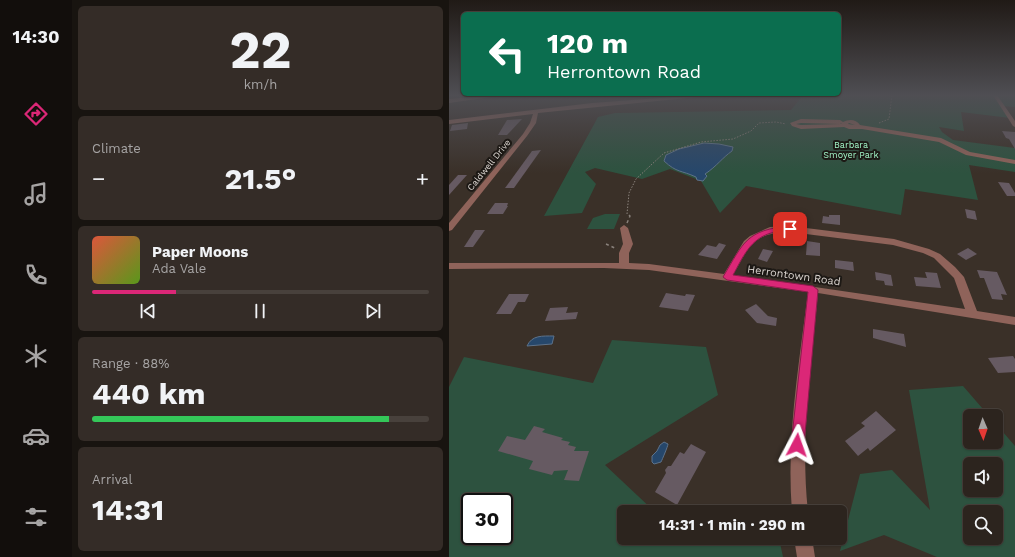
<!DOCTYPE html>
<meta charset="utf-8">
<style>
body{margin:0;font-family:"Work Sans",sans-serif;background:#342c27;color:#f1f3f6;height:100vh;display:flex;flex-direction:column;font-size:15px;white-space:nowrap}
*{box-sizing:border-box;margin:0}
p{font-size:13px;color:#a6a4a4}
.icon{flex:none;width:22px;height:22px;fill:none;stroke:currentColor;stroke-width:2;stroke-linecap:round;stroke-linejoin:round}
.map{position:relative;flex:1;overflow:hidden}
.panel{display:flex;flex-direction:column;gap:6px;padding:6px;background:#181410;width:377px}
.panel>*{flex:none}
.banner{position:absolute;left:12px;top:12px;width:380px;height:84px;border-radius:6px;box-shadow:0 1px 3px #0004,0 0 0 1px #48413c;background:#0b6e4f;color:#fff;overflow:hidden}
.needle{width:26px;rotate:178deg}
.controls{position:absolute;left:514px;top:409px;display:grid;gap:8px}
.controls a{display:grid;place-items:center;width:40px;height:40px;border-radius:6px;background:#2c241e;box-shadow:0 1px 3px #0004,0 0 0 1px #48413c;font-size:20px}
.speed{position:absolute;left:12px;top:493px;display:flex;gap:8px;font-size:20px;font-weight:700;text-align:center}
.speed>*{display:grid;place-content:center;width:52px;height:52px;border-radius:50%;background:#2c241e;box-shadow:0 1px 3px #0004,0 0 0 1px #48413c;line-height:1}
.speed .limit{border:2px solid #111;border-radius:6px;background:#fff;color:#111}
.pin{position:absolute;display:grid;place-items:center;width:34px;height:34px;color:#fff;margin:-17px;border-radius:8px;box-shadow:0 2px 6px #0006}
.me{position:absolute;width:44px;margin:-22px;rotate:4deg;stroke-linejoin:round;filter:drop-shadow(0 0 3px #0008)}
.turn{display:flex;align-items:center;gap:14px;height:84px;padding:0 20px;font-size:18px}
.turn .icon{width:52px;height:52px;stroke-width:2.5}
.turn b{display:block;font-size:28px;line-height:34px}
.big{font-size:30px;font-weight:700;line-height:1.1}
.panel .tile{flex:1;display:flex;flex-direction:column;justify-content:center;gap:6px;min-width:0;padding:0 14px;border-radius:6px;background:#342c27}
.panel .dial{align-items:center;gap:0}
.dial b{font-size:52px;line-height:1}
.song{display:flex;align-items:center;gap:12px}
.cover{width:48px;height:48px;border-radius:6px;background:linear-gradient(135deg,hsl(10 70% 55%),hsl(90 70% 35%))}
.played{height:4px;border-radius:2px;background:linear-gradient(90deg,#db2777 25%,#48413c 25%)}
.keys{display:flex;justify-content:space-around;direction:ltr}
.heat{display:flex;justify-content:space-between;align-items:center;font-size:22px;direction:ltr}
.charge{height:6px;border-radius:3px;background:linear-gradient(90deg,#34c759 88%,#48413c 0)}
.trip{position:absolute;left:168px;top:505px;width:230px;height:40px;border-radius:6px;background:#2c241e;box-shadow:0 1px 3px #0004,0 0 0 1px #48413c;font-weight:700;line-height:40px;text-align:center}
main{display:flex;flex:1;min-height:0}
.tabs{display:flex;flex-direction:column;width:72px;justify-content:space-around;align-items:center;background:#120e0c;color:#a6a4a4}
.tabs .icon{width:28px;height:28px}
.tabs .on{color:#db2777}
.tabs b{font-size:18px;color:#f1f3f6}
.map>svg:first-child{display:block}
.green{fill:#2d523f;fill-rule:evenodd}
.water{fill:#26476b;stroke:#5d728a}
.building{fill:#665a62}
.lines{fill:none;stroke-linecap:round;stroke-linejoin:round}
.path-far1{stroke:#89817b;stroke-width:1;stroke-dasharray:1.5 1.5;stroke-linecap:butt}
.path{stroke:#89817b;stroke-width:1.5;stroke-dasharray:3 3;stroke-linecap:butt}
.minor{fill:#8f635a;fill-rule:evenodd}
.route{fill:#db2777;stroke:#8e194d}
.labels{text-anchor:middle;stroke-width:4;stroke-linejoin:round;paint-order:stroke}
.far-park-label{font-size:9px;fill:#a2f6c8;stroke:#1d1915}
.far-street-label{font-size:9px;fill:#ded8d3;stroke:#1d1915}
.street-label{font-size:11px;fill:#ded8d3;stroke:#1d1915}
</style>
<main>
<nav class="tabs">
<b>14:30</b>
<svg class="icon on" aria-label="directions" viewBox="0 0 24 24"><path d="M12 3l9 9-9 9-9-9zM9 14v-3h6M13 9l2 2-2 2"/></svg>
<svg class="icon" aria-label="music" viewBox="0 0 24 24"><path d="M9 18V5l10-2v13"/><circle cx="6" cy="18" r="3"/><circle cx="16" cy="16" r="3"/></svg>
<svg class="icon" aria-label="phone" viewBox="0 0 24 24"><path d="M5 4h4l2 5-3 2q2 4 5 5l2-3 5 2v4C11 20 4 13 5 4z"/></svg>
<svg class="icon" aria-label="climate" viewBox="0 0 24 24"><path d="M12 3v18M4 7l16 10M4 17L20 7"/></svg>
<svg class="icon" aria-label="car" viewBox="0 0 24 24"><path d="M5 17H2v-5l4-1 3-4h7l3 4 3 1v5h-3M9 17h6M6 11h13"/><circle cx="7" cy="17" r="2"/><circle cx="17" cy="17" r="2"/></svg>
<svg class="icon" aria-label="filters" viewBox="0 0 24 24"><path d="M4 7h16M4 17h16"/><circle cx="9" cy="7" r="2"/><circle cx="15" cy="17" r="2"/></svg>
</nav>
<section class="panel">
<div class="tile dial"><b>22</b><p>km/h</p></div>
<div class="tile"><p>Climate</p>
<div class="heat"><a>−</a><b class="big">21.5°</b><a>+</a></div>
</div>
<div class="tile">
<div class="song"><i class="cover"></i><div><b>Paper Moons</b><p>Ada Vale</p></div></div>
<div class="played"></div>
<div class="keys"><svg class="icon" aria-label="previous" viewBox="0 0 24 24"><path d="M18 5L8 12l10 7zM5 5v14"/></svg><svg class="icon" aria-label="pause" viewBox="0 0 24 24"><path d="M8 5v14M16 5v14"/></svg><svg class="icon" aria-label="next" viewBox="0 0 24 24"><path d="M6 5l10 7-10 7zM19 5v14"/></svg></div>
</div>
<div class="tile"><p>Range · 88%</p><b class="big">440 km</b><div class="charge"></div></div>
<div class="tile"><p>Arrival</p><b class="big">14:31</b></div>
</section>
<div class="map">
<svg width="566" height="557" viewBox="0 0 566 557">
<rect width="100%" height="100%" fill="#3a3028"/>
<g class="green">
<path d="M354,95H566V107L554,106L561,118L512,112L515,131L490,127L493,132L504,140L566,148V172L520,165L529,200L456,189L452,215L297,186L271,213L252,181L221,169L193,179L146,168L136,172L147,184L133,213L95,216L149,117L166,113L342,110Z"/>
<path d="M156,214H171L165,229H138L144,218Z"/>
<path d="M163,340L257,347L269,395L156,465L206,512H175V538H234L241,545L256,538H330L334,557H0V387L15,357L144,383ZM21,502H55V536H21Z"/>
<path d="M514,386L540,416H521V442H547V424L566,446V557H488L435,535L391,551L411,474L443,470L481,510L460,390ZM521,464H547V490H521ZM521,512H547V538H521Z"/>
</g>
<g class="water">
<path d="M255,143L270,144L284,147L283,151C273,158 268,166 256,174L258,176L254,181L248,180L247,177C232,170 228,173 215,161L217,155L230,149Z"/>
<path d="M105,336L103,344L78,346C83,335 93,336 105,336Z"/>
<path d="M215,442L219,444C219,446 213,460 212,462L205,464L203,462V456L208,451L211,445Z"/>
</g>
<g class="building">
<path d="M73,119L58,135H49L58,120Z"/>
<path d="M19,123L18,129L1,131L3,125Z"/>
<path d="M553,131L566,132V149L560,139L557,138Z"/>
<path d="M92,150L65,188H56L83,151Z"/>
<path d="M9,175H18L0,195V185Z"/>
<path d="M549,182L560,183L566,193V196H558Z"/>
<path d="M46,203H59L58,206H59L54,214H38Z"/>
<path d="M516,209L526,211L528,220L518,218Z"/>
<path d="M380,215H391V225L373,223L374,216L380,217Z"/>
<path d="M26,230H36L24,247H15Z"/>
<path d="M358,241L371,243V256L357,255Z"/>
<path d="M270,243L277,245L268,259L249,255L258,245L267,247Z"/>
<path d="M519,248L528,254L517,260L508,254Z"/>
<path d="M314,249L324,251L318,262L309,259Z"/>
<path d="M386,260L404,262L405,271L386,268Z"/>
<path d="M528,270L548,272L558,295L552,294L554,300L543,299L535,278H531Z"/>
<path d="M426,272L442,275L444,286L436,285L435,281L427,280Z"/>
<path d="M476,272L488,273L492,288L467,286L465,277L478,278Z"/>
<path d="M217,293L236,296L237,294L246,295L239,311L210,307Z"/>
<path d="M60,294H80L76,302H69L62,314H47Z"/>
<path d="M307,304L319,316L328,318L327,326L308,323L296,310Z"/>
<path d="M119,307L117,313L129,312L127,319L96,321L101,308Z"/>
<path d="M424,329L455,334L457,347L424,338Z"/>
<path d="M564,356L566,359V372L549,373L539,358Z"/>
<path d="M427,411L447,430L421,451L419,448L409,456L396,441L416,426L412,423Z"/>
<path d="M85,426L96,429L93,432L114,438L112,440L121,442L119,445L127,447L125,451H140L130,481L115,480L119,470L105,471L103,475L80,469L84,461L49,451L58,436L76,440Z"/>
<path d="M242,444L257,452L228,505L206,492L217,473L216,470L219,466H222L231,452L235,454Z"/>
</g>
<g class="lines">
<g class="path-far1">
<path d="M430,123L440,119L443,95"/>
<path d="M178,214L180,193L187,179L215,153L252,142L284,139L302,131L310,123L327,122L337,124"/>
</g>
<g class="path">
<path d="M178,223L181,216L178,213"/>
<path d="M157,244L168,249"/>
</g>
<g class="minor">
<path d="M44,95H56L0,103V99Z"/>
<path d="M252,95H268L89,113L87,123L78,136L3,230L0,231V223L74,134L81,123L84,114L0,124V120L143,103Z"/>
<path d="M544,95H548L566,121V127L564,126Z"/>
<path d="M352,119L391,120L394,122C400,119 407,119 411,125L492,138L521,152L566,160V164L517,155L490,142L413,129H400L395,127L352,129L343,126L341,123ZM352,123L391,124L393,123L392,124L352,125L347,124ZM400,123L406,125L399,124Z"/>
<path d="M175,225L179,228L184,244L180,253V263L200,264L275,274L295,241L301,236L321,227L341,226L445,239L480,249L491,254L506,267L515,277L528,311L566,317V325L369,293C362,367 351,438 359,512H343C337,438 350,365 359,292L200,270L155,268L0,269V263H170V253L174,244L171,228ZM341,232L444,245L474,253L485,258L505,278L516,309L284,275C301,245 304,233 341,232Z"/>
<path d="M345,538H363L366,557H348Z"/>
</g>
</g>
<linearGradient id="sky" x2="0" y2="1"><stop stop-color="#201a16"/><stop offset="0.55" stop-color="#4f4e53"/><stop offset="1" stop-color="#4f4e53" stop-opacity="0"/></linearGradient>
<rect width="566" height="173" fill="url(#sky)"/>
<path class="route" d="M341,226L344,227V230C337,232 329,231 322,233C301,239 294,257 284,275L364,286L369,290L355,445L353,450L348,451L344,450L342,445L359,292L278,280L274,277C295,242 297,230 341,226Z"/>
<g class="labels">
<g class="far-park-label">
<text x="402" y="148">Barbara<tspan x="402" dy="10">Smoyer Park</tspan></text>
</g>
<g class="far-street-label">
<text transform="translate(40 165) rotate(-51)" y="3">Caldwell Drive</text>
</g>
<g class="street-label">
<text transform="translate(345 275) rotate(8)" y="4">Herrontown Road</text>
</g>
</g>
</svg>
<div class="controls">
<a><svg class="needle" viewBox="-14 -14 28 28"><path d="M0-13l5 13h-10z" fill="#e53935"/><path d="M0 13l5-13h-10z" fill="#a6a4a4"/></svg></a>
<a><svg class="icon" aria-label="sound" viewBox="0 0 24 24"><path d="M4 9h4l5-4v14l-5-4H4zM17 9q2 3 0 6"/></svg></a>
<a><svg class="icon" aria-label="search" viewBox="0 0 24 24"><circle cx="10" cy="10" r="6"/><path d="M15 15l6 6"/></svg></a>
</div>
<div class="speed"><div class="limit">30</div></div>
<div class="pin" style="left:341px;top:229px;background:#d93025"><svg class="icon" aria-label="arrive" viewBox="0 0 24 24"><path d="M6 21V4h12l-3 4 3 4H6"/></svg></div>
<svg class="me" style="left:348px;top:445px" viewBox="-20 -20 40 40"><path d="M0-17L14 15 0 8-14 15z" fill="#db2777" stroke="#fff" stroke-width="4"/></svg>
<div class="trip">14:31 · 1 min · 290 m</div>
<div class="banner">
<div class="turn"><svg class="icon" aria-label="left" viewBox="0 0 24 24"><path d="M17 20v-9H6M10 6l-5 5 5 5"/></svg><div><b>120 m</b>Herrontown Road</div></div>
</div>
</div>
</main>
